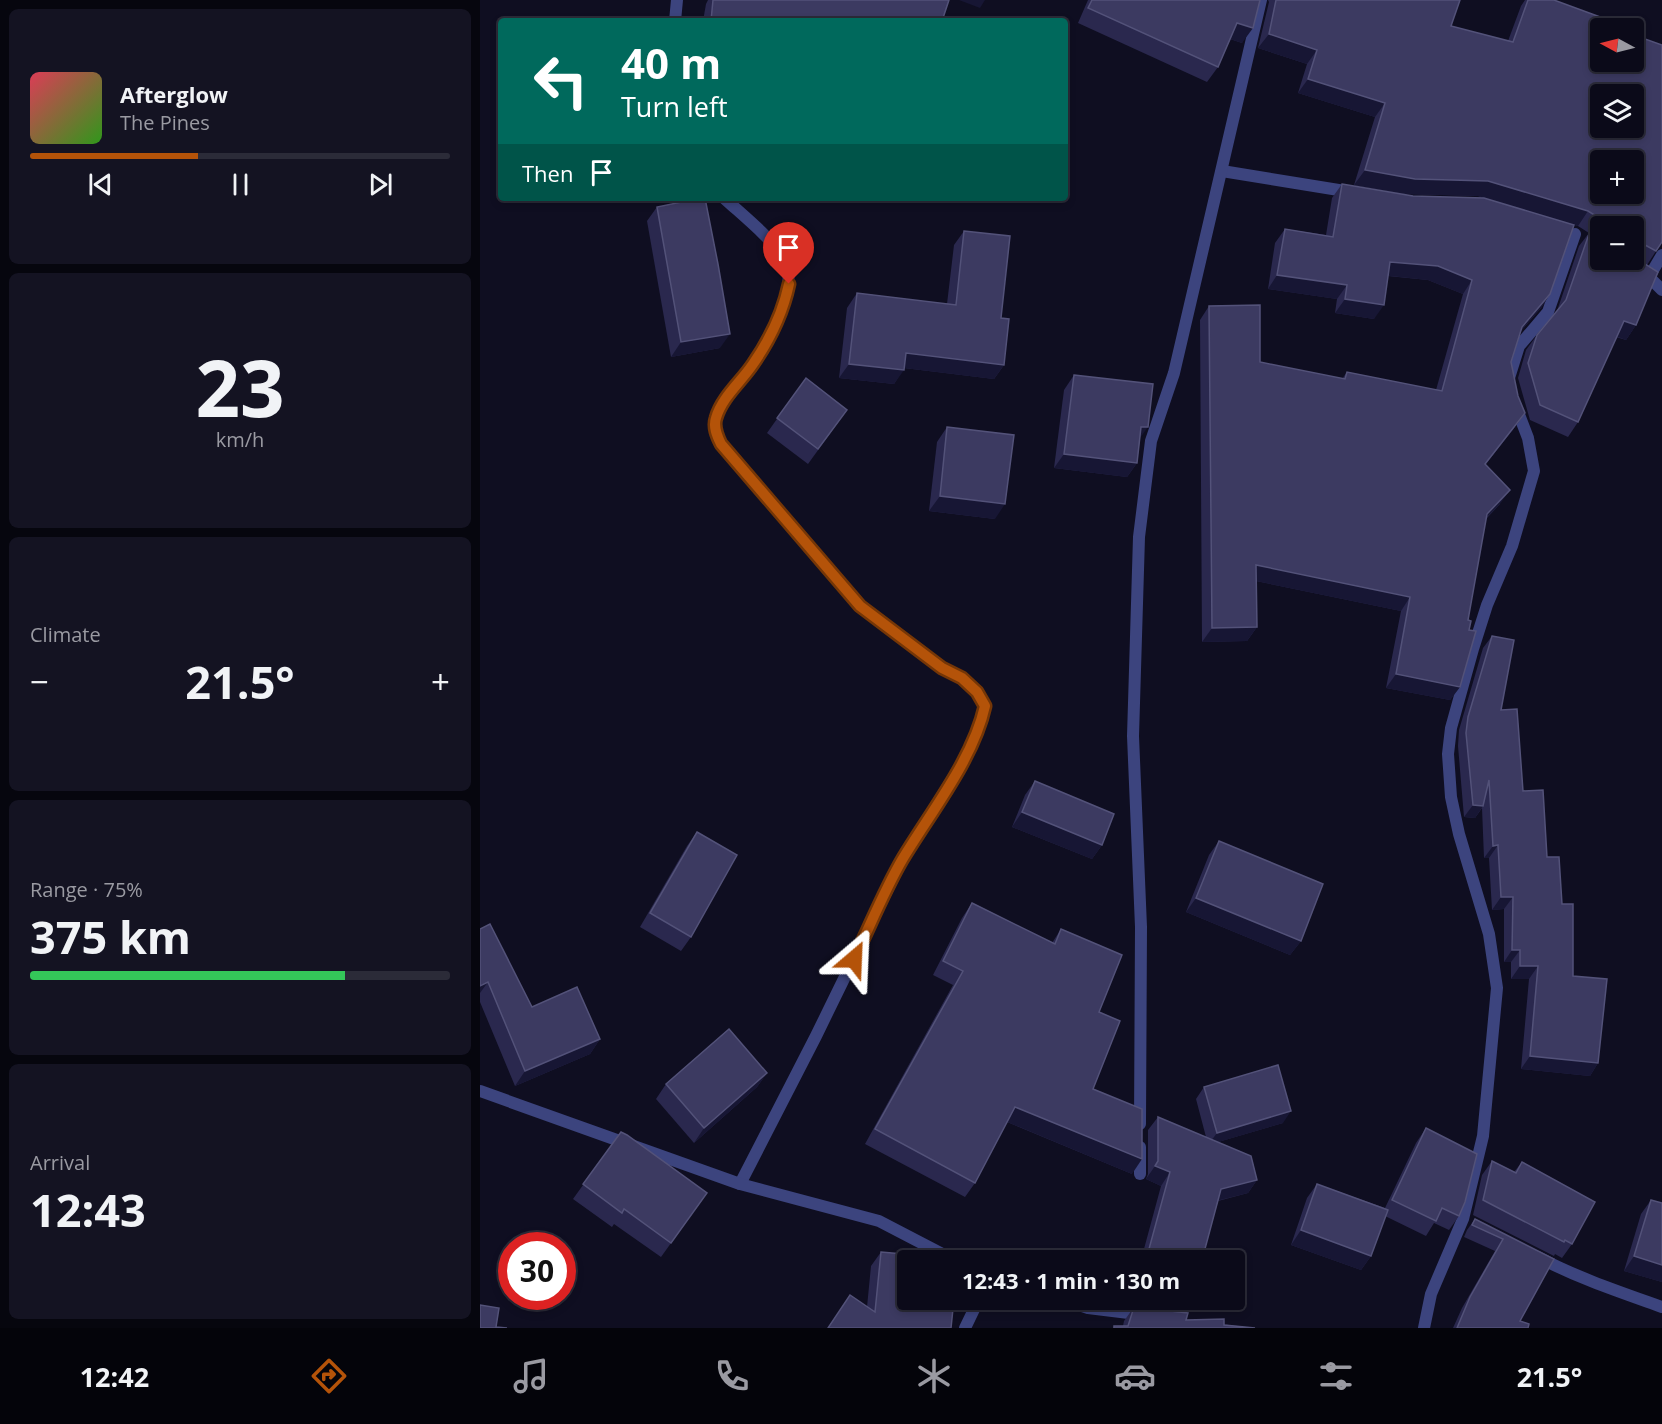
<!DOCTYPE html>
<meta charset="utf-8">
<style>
body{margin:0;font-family:"Open Sans",sans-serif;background:#141322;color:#f1f3f6;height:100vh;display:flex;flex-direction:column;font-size:22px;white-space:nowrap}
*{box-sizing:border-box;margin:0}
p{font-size:20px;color:#9a9aa2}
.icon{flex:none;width:33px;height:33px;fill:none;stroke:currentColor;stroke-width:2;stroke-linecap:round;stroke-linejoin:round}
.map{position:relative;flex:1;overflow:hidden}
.drawer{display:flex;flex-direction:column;gap:9px;padding:9px;background:#06060e;width:480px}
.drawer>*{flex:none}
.banner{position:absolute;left:18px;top:18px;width:570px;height:183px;border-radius:6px;box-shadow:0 3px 9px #0003,0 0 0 2px #2b2b38;background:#00695c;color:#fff;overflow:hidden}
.needle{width:39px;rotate:277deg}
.buttons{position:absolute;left:1110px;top:18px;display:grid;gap:12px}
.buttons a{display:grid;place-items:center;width:54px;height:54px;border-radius:6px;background:#0b0a19;box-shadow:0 3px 9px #0003,0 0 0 2px #2b2b38;font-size:30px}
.speed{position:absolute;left:18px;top:1232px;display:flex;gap:12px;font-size:30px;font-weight:700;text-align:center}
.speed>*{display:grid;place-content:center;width:78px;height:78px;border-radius:50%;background:#0b0a19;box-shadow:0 3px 9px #0003,0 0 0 2px #2b2b38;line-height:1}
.speed .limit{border:9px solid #d22;background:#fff;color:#111}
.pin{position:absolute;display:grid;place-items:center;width:51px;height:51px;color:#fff;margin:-62px -26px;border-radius:50% 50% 50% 0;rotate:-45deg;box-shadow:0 0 6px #0007}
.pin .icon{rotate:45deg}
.me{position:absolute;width:66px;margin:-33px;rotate:26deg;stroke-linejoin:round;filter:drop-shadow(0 0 4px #0008)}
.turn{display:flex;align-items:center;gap:21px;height:126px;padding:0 24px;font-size:27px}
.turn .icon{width:78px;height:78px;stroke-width:2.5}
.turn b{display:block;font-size:42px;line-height:51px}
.then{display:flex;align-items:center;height:57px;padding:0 24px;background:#0003;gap:12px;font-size:22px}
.big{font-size:45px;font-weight:700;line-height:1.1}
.drawer .card{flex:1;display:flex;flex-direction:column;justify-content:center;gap:9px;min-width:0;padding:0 21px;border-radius:9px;background:#141322}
.drawer .dial{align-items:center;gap:0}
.dial b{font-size:78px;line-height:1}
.song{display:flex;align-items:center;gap:18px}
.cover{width:72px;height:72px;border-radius:9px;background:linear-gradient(135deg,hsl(350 70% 55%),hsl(110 70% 35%))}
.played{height:6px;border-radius:3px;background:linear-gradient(90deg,#b45309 40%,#2b2b38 40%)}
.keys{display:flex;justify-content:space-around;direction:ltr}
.heat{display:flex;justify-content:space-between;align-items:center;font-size:33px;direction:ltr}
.charge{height:9px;border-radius:4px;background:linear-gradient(90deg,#34c759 75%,#2b2b38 0)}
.trip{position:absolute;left:417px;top:1250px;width:348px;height:60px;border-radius:6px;background:#0b0a19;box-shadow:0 3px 9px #0003,0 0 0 2px #2b2b38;font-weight:700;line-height:60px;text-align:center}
.tab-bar{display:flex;height:96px;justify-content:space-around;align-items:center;background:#04040a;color:#9a9aa2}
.tab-bar .icon{width:42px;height:42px}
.tab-bar .on{color:#b45309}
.tab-bar b{font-size:27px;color:#f1f3f6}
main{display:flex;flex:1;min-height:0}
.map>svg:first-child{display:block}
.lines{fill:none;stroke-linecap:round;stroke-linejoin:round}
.minor{stroke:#3c447e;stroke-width:12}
.wall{fill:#2a284e;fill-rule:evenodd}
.shaded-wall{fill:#171634}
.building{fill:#3c3a61;stroke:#535279;stroke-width:1.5;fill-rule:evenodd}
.route-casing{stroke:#753606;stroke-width:15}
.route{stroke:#b45309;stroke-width:10}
</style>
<main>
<section class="drawer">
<div class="card">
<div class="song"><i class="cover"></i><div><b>Afterglow</b><p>The Pines</p></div></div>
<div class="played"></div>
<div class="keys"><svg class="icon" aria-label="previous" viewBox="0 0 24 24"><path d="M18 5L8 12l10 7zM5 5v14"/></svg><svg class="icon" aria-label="pause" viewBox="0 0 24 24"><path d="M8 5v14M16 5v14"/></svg><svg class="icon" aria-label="next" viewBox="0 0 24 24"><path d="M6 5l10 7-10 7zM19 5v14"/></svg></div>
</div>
<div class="card dial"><b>23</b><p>km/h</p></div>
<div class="card"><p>Climate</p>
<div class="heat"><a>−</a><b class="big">21.5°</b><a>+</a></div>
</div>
<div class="card"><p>Range · 75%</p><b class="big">375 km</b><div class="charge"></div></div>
<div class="card"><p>Arrival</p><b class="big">12:43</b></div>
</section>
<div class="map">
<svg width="1182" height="1328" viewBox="0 0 1182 1328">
<rect width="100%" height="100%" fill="#0f0e21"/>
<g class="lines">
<g class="minor">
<path d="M195,21L197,0"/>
<path d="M742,171L871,192"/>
<path d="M244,198C260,213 295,241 305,260C319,288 288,342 272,365C260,382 242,398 236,418C233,428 237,436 241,444L380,606L462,668L482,678L497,692L505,706L502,721L481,765L421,862L336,1036L260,1184"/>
<path d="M1139,260L1169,277L1182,290"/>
<path d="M1169,277L1182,255"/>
<path d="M1029,381V378L1039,346L1068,312L1095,234"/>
<path d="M0,1091L260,1184L399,1221L474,1260"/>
<path d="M660,1124L661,927L653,736L659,537L671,441L694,373L781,0"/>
<path d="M660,1174V1147"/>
<path d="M1058,1257C1098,1278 1140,1292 1182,1307"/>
<path d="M582,1299L608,1308L665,1315"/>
<path d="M485,1328L499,1299"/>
<path d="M944,1328L951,1294L983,1219L1003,1136L1017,988L1009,934L979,834L971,797L968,754L971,728L993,649L1007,605L1032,546L1054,471L1048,438L1035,404"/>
</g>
</g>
<g class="wall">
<path d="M228,0H469L462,21H223L226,4Z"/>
<path d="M608,0H779L762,43L750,39L738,67L727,82L598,23Z"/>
<path d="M788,0H980L971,26L1028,41L1041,6L1045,0H1074L1129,26L1178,248L1167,265L1156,325L1146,340L1136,337L1098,422L1088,437L1050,420L1038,378L1046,350L1057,335L1077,311L1099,246L1109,233L1098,226L998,196L925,194L874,185L895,117L818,93L827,64L778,48L789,2ZM1120,226H1154V260H1120Z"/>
<path d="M862,184L1070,294L1061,308L1041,331L1031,362L1035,427L1005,465L1020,504L1006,519L988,620L980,687L970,700L906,688L921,611L776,581L777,627L767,641L722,642L720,320L729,306L780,362L862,379L867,372L956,390L983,294L948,280L908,276L894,319L855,313L857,299L788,289L795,243L805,229L846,235L852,198Z"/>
<path d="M177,207L240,348L191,357L167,221Z"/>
<path d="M484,231L521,318L524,365L514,379L424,368L414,384L359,378L367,308L377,293L467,304L474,245Z"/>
<path d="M594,375L660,439L657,463L647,477L574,468L584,390Z"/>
<path d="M326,378L367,410L328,464L287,433Z"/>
<path d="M467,427L515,519L449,511L457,442Z"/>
<path d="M1012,636L1021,710L1043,791L1067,857L1082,904L1093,976L1118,1063L1110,1076L1041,1069L1049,979H1031V962H1024V909L1012,910L1009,858H1004L1002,808L995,818L984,817L978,746L979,730L1003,648Z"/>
<path d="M555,781L622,845L612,859L532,827L545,795Z"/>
<path d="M217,832L211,937L201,951L160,927L207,846Z"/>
<path d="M739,841L821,941L810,955L706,912L729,855Z"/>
<path d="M492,903L572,943L581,929L619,1012L613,1089L652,1174L527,1122L495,1183L485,1197L385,1144L473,985L453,975L482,918Z"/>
<path d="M0,929L52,1007L120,1039L110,1054L35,1086L0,1002Z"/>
<path d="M287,1073L277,1087L214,1143L176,1099L186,1084Z"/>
<path d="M724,1087L803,1123L738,1142L777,1180L768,1193L738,1201L722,1260H661L681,1186L666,1179L668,1174V1130L678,1117L726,1137L716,1099Z"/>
<path d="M946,1128L979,1216L969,1230L954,1223L946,1236L905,1216L891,1256L881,1270L811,1245L827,1198L837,1184L905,1208L936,1143Z"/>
<path d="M141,1132L227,1193L181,1257L134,1224L132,1227L93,1199Z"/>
<path d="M1012,1161L1034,1172L1042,1162L1092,1244L1082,1258L1075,1254L1074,1256L993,1215L1002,1175Z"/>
<path d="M1171,1200L1182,1203V1282L1144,1271L1161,1214Z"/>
<path d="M995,1219L1074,1259L1040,1321L1048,1328H973L982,1308L1015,1251L984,1237L987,1230Z"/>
<path d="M401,1252L443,1256L445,1254L474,1299L347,1328L387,1307L391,1266Z"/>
<path d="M654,1307L706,1320L775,1328H633L634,1326H643L644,1321Z"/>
</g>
<g class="shaded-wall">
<path d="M479,0H505L500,8Z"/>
<path d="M757,23L773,28L762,43L747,38Z"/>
<path d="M789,34L837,50L827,64L778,48Z"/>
<path d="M828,79L905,103L895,117L818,93Z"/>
<path d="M885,170L1008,181L1108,211L1098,226L998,196L925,194L874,185Z"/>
<path d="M910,262L958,266L992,280L983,294L948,280L901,275Z"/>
<path d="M797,275L867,285L857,299L788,289Z"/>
<path d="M1070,294L1061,308L1032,341L1042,327Z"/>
<path d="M865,299L904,305L894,319L855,313Z"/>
<path d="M1144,321L1156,325L1146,340L1133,335Z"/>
<path d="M250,334L240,348L191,357L201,342Z"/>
<path d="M426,353L524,365L514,379L416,367Z"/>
<path d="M369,364L424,370L414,384L359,378Z"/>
<path d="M1045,413L1035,427L995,478L1005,464Z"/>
<path d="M661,427H668L657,442Z"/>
<path d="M584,454L657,463L647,477L574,468Z"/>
<path d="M1030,490L1020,504L997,527L1007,514Z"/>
<path d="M460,496L525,504L515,519L449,511Z"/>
<path d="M776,565L930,597L921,611L766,579Z"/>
<path d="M777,627L767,641L722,642L732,628Z"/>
<path d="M916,674L980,687L970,700L906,688Z"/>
<path d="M993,805L1003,806L995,818L984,817Z"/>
<path d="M542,812L622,845L612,859L532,827Z"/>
<path d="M1018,845L1009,858H1004L1013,846Z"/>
<path d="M1021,897H1033L1024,909L1012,910Z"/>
<path d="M716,898L821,941L810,955L706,912Z"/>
<path d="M1032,950H1040L1031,962H1024Z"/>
<path d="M1040,966H1058L1049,979H1031Z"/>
<path d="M8,982L0,993V986Z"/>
<path d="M120,1039L110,1054L35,1086L45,1071Z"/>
<path d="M1050,1056L1118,1063L1110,1076L1041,1069Z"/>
<path d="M287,1073L277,1087L214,1143L224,1128Z"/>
<path d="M535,1107L662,1159L652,1174L525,1121Z"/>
<path d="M811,1111L803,1123L728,1145L737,1133Z"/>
<path d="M675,1166L690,1172L681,1186L666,1179Z"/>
<path d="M777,1180L768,1193L732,1202L741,1189Z"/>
<path d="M821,1230L891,1256L881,1270L811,1245Z"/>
<path d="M1154,1256L1182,1265V1282L1144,1271Z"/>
<path d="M652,1299H711L702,1312L648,1305Z"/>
</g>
<g class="building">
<path d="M233,0H469L462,21H231Z"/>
<path d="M612,0H780L773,28L757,23L738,67L608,8Z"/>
<path d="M796,0H980L971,26L1033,42L1048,0H1074L1131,21L1129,26L1137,28H1120V62H1154V35L1182,45V242L1176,251L1154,239V226H1132L1108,211L1008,181L935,179L885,170L905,103L828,79L837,50L789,34ZM1120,94H1154V128H1120ZM1120,160H1154V194H1120Z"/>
<path d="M862,184L933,196L1004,198L1094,225L1070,294L1042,327L1031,362L1038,396L1045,413L1005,464L1030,490L1007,514L988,620L991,621L989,630L996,631L980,687L916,674L930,597L776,565L777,627L732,628L729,306L780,305V362L865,379L867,372L962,391L992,280L958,266L910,262L904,305L865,299L867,285L797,275L805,229L853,237Z"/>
<path d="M221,198H225L238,264L250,334L201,342L177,207Z"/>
<path d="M484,231L530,236L521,318L529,319L524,365L426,353L424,370L369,364L377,293L476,305Z"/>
<path d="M1110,231L1120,237V260H1154V257L1178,272L1156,325L1144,321L1098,422L1060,405L1048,363L1057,335L1086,300Z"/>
<path d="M594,375L673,384L668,427H661L657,463L584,454Z"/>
<path d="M326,378L367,410L338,449L297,418Z"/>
<path d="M467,427L534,435L525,504L460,496Z"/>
<path d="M1012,636L1034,640L1021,710L1037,709L1043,791L1063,790L1067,857H1079L1082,904H1093V976L1127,979L1118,1063L1050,1056L1058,966H1040V950H1032L1033,897H1021L1018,845L1013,846L1009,780L1003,806L993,805L986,733L988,717Z"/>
<path d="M555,781L634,814L622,845L542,812Z"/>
<path d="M217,832L257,855L211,937L170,913Z"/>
<path d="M739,841L843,884L821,941L716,898Z"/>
<path d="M492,903L575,944L581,929L642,955L619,1012L640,1021L613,1089L662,1109V1159L535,1107L495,1183L395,1129L483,971L463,961Z"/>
<path d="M10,924L52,1007L97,987L120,1039L45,1071L8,982L0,986V929Z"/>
<path d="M249,1029L287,1073L224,1128L186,1084Z"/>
<path d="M798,1065L811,1111L737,1133L724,1087Z"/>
<path d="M678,1117L771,1156L777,1180L741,1189L722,1260H666L690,1172L675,1166L678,1161Z"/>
<path d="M946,1128L997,1154L985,1202L979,1216L962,1208L956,1221L912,1200Z"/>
<path d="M141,1132L147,1135L227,1193L191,1243L144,1209L142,1213L103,1184Z"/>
<path d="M1012,1161L1036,1173L1042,1162L1115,1202L1092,1244L1085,1240L1084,1242L1003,1200Z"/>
<path d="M837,1184L908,1210L891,1256L821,1230Z"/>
<path d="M1171,1200L1182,1203V1265L1154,1256Z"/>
<path d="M995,1219L1074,1259L1040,1321L1049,1324L1048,1328H977L990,1297L1023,1239L992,1225Z"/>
<path d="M401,1252L445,1256V1254L478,1257V1260H428V1299H474L471,1328H348L370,1295L395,1312Z"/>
<path d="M0,1305L19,1308L16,1327L27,1328H0Z"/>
<path d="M654,1307L708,1313L706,1320L744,1319V1325L775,1328H634V1326H648Z"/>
</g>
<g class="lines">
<g class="route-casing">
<path id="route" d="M309,284C303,312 289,341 273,364C261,382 242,397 236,418C233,427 237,436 241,444L380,606L462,668L482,678L497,692L505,706C493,760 450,813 422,860C404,891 390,926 374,959"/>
</g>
<use href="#route" class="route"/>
</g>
</svg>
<div class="buttons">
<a><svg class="needle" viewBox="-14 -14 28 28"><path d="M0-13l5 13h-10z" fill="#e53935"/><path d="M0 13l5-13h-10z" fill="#9a9aa2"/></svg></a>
<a><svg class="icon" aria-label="layers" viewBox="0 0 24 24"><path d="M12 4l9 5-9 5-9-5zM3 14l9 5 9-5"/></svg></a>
<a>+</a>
<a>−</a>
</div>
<div class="speed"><div class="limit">30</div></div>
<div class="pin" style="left:309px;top:284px;background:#d93025"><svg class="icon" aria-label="arrive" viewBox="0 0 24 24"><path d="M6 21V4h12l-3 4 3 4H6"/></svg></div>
<svg class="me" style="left:374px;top:959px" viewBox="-20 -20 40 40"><path d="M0-17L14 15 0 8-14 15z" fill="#b45309" stroke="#fff" stroke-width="4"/></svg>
<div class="trip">12:43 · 1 min · 130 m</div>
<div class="banner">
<div class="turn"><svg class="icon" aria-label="left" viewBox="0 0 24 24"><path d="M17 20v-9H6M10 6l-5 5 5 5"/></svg><div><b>40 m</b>Turn left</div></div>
<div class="then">Then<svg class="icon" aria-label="arrive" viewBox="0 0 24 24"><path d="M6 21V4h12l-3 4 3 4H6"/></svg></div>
</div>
</div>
</main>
<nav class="tab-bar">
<b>12:42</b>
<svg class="icon on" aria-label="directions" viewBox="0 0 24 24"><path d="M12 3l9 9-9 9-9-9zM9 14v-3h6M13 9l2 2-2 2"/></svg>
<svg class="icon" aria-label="music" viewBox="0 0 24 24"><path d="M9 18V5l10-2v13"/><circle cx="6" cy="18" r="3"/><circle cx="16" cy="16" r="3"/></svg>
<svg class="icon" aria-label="phone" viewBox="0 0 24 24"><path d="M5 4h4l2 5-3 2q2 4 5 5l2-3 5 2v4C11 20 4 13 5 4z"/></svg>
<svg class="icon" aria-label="climate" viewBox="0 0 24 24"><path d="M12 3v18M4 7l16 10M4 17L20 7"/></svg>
<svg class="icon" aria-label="car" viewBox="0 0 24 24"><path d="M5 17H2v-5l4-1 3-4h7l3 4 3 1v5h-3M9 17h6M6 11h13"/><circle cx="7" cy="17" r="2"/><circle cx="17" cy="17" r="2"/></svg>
<svg class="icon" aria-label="filters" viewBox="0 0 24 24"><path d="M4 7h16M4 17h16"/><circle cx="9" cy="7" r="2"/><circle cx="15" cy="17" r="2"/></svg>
<b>21.5°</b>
</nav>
